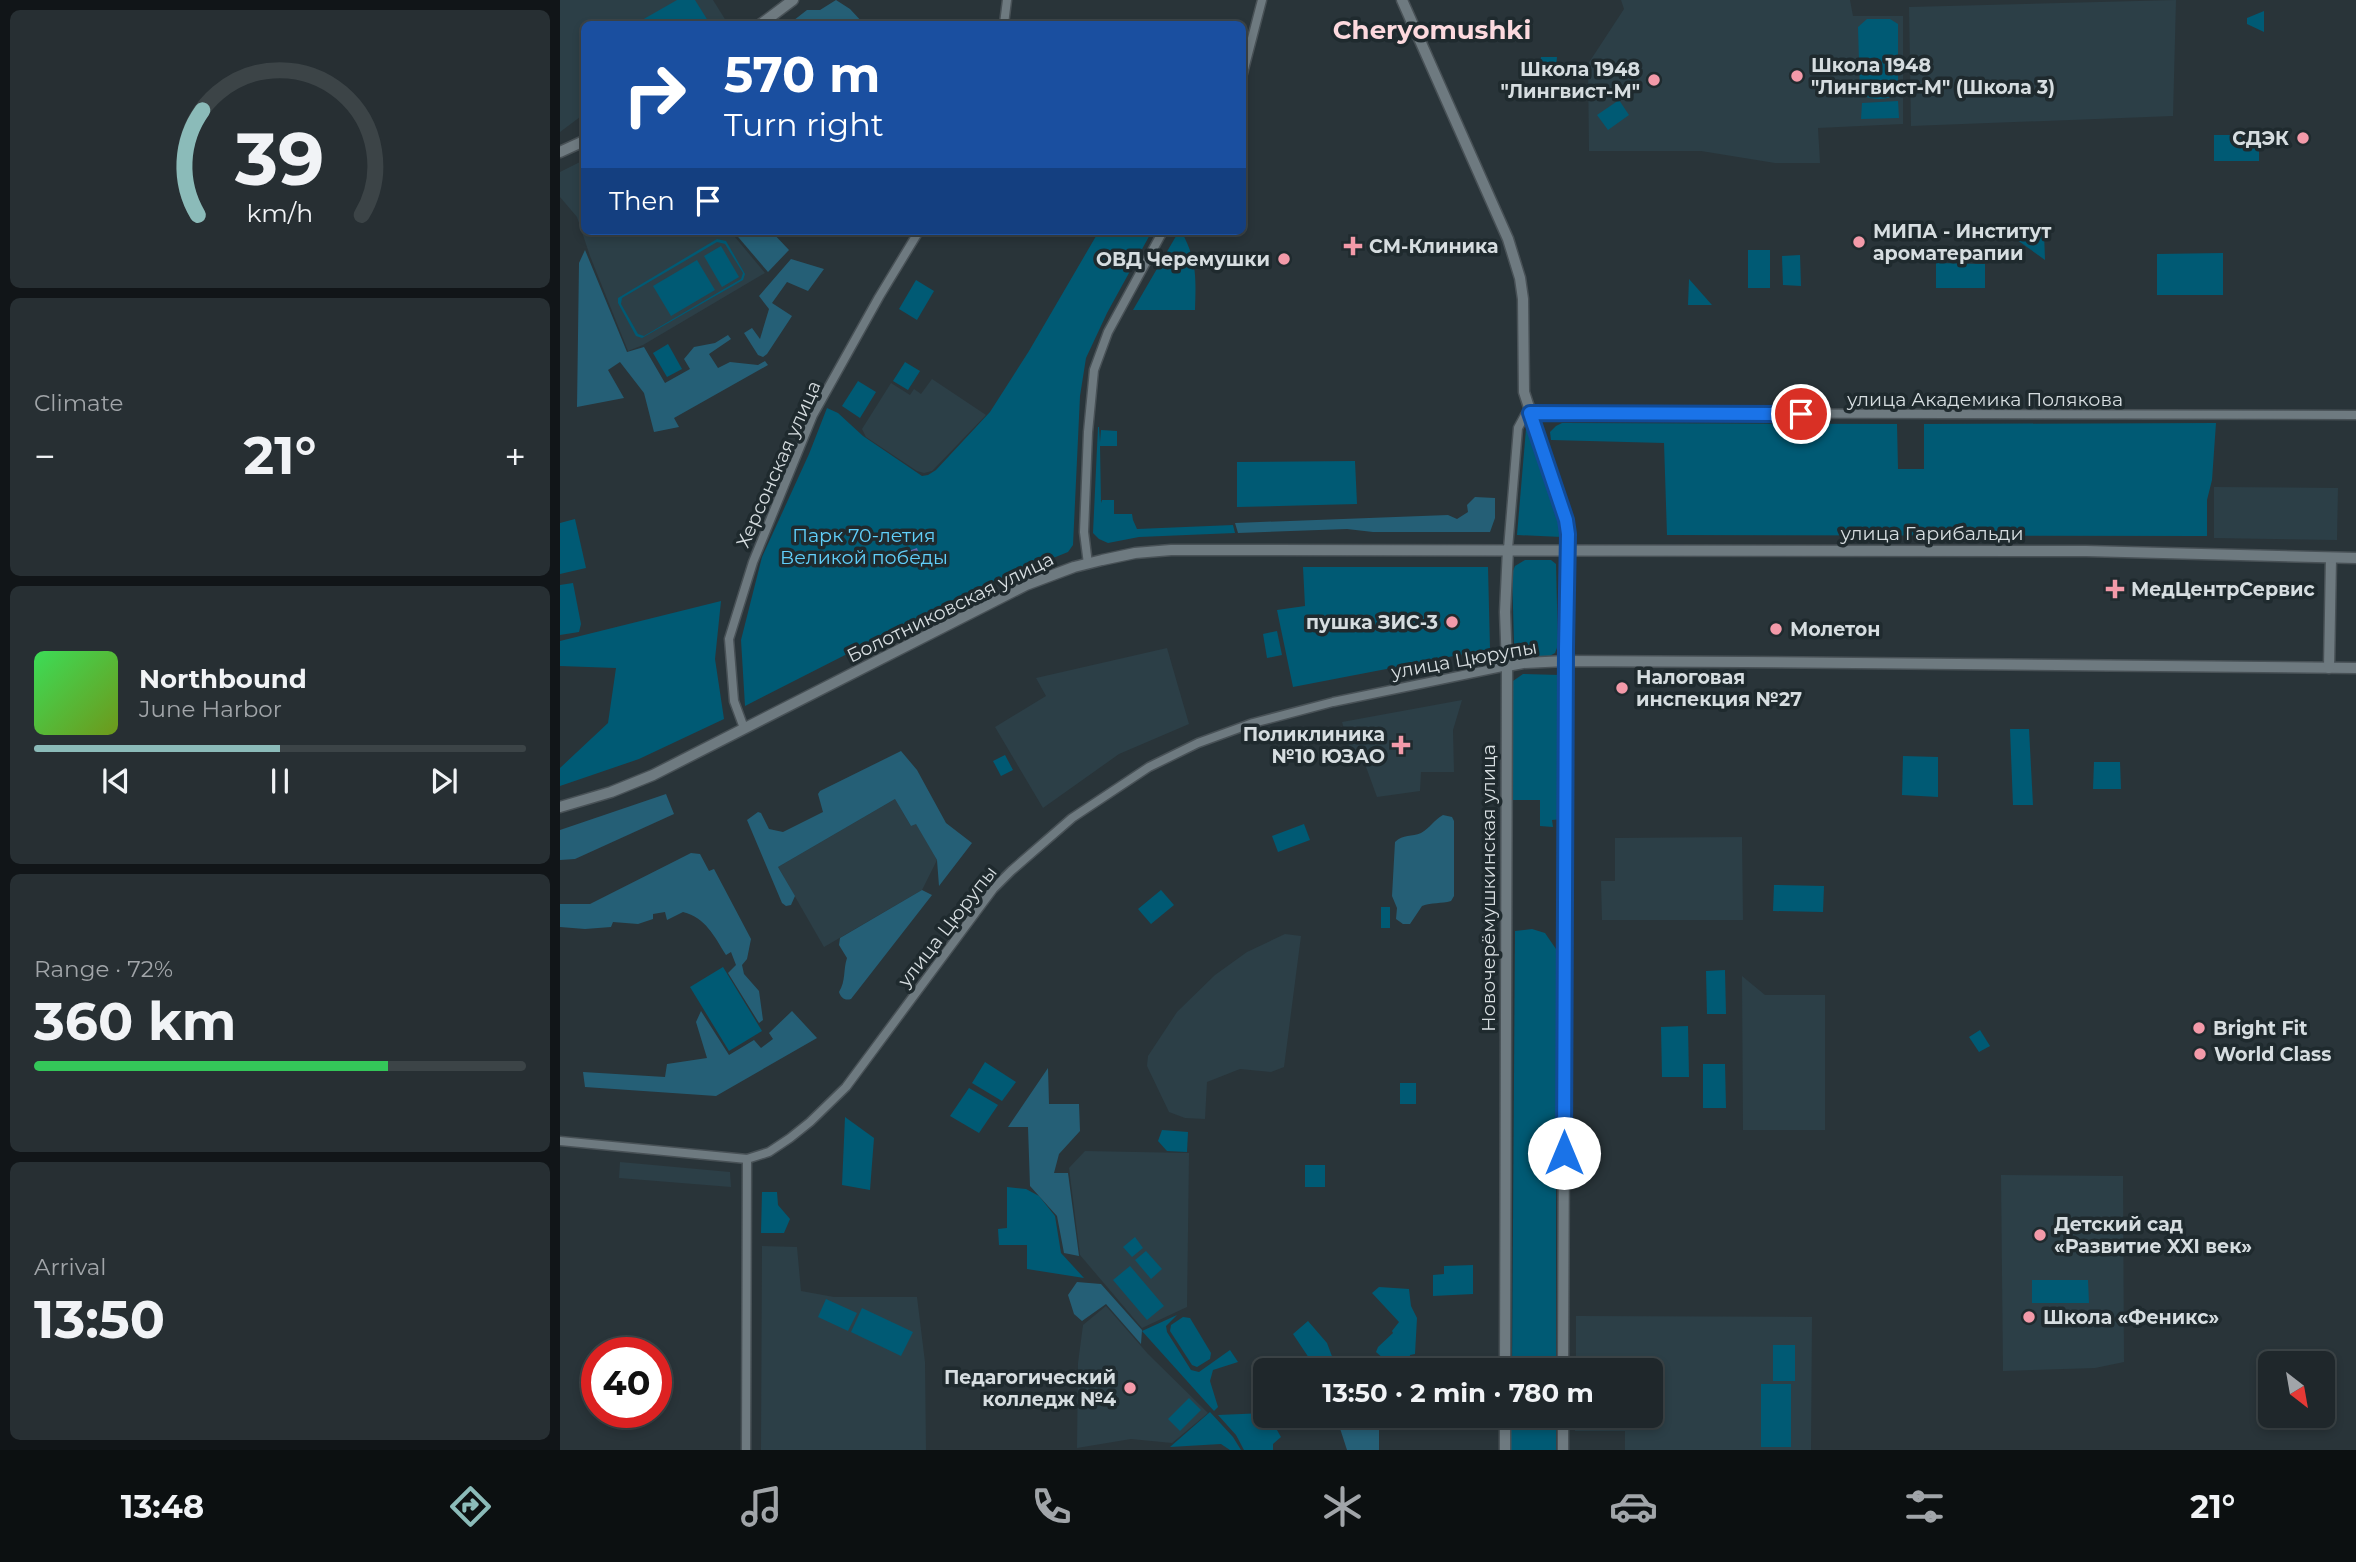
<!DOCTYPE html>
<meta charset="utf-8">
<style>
body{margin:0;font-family:Montserrat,sans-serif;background:#272f33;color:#f1f3f6;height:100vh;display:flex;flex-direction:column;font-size:26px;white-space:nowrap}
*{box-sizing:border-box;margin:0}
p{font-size:23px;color:#a1a5a9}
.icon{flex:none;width:38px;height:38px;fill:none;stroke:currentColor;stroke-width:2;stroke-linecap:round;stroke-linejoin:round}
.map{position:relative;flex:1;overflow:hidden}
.details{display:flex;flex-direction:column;gap:10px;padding:10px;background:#111518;width:560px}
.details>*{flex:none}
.guide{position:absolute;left:21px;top:21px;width:665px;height:214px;border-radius:10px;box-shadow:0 4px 10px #0003,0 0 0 2px #3c4447;background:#1a4fa0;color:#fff;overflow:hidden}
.needle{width:46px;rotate:149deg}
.fabs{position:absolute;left:1698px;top:1351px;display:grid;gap:14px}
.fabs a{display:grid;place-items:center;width:77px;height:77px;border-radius:10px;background:#1f272b;box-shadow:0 4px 10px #0003,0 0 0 2px #3c4447;font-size:35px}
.speed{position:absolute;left:21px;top:1337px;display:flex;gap:14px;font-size:35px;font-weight:700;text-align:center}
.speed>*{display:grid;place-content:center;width:91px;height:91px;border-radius:50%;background:#1f272b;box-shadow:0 4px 10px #0003,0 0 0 2px #3c4447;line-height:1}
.speed .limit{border:10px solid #d22;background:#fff;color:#111}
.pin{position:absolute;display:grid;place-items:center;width:60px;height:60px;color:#fff;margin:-30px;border:4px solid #fff;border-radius:50%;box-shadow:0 2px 7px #0007}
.me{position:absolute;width:77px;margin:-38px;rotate:0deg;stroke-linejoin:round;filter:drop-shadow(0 0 5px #0008)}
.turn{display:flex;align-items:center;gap:24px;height:147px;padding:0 28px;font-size:32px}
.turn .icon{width:91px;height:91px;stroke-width:2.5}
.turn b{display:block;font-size:49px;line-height:60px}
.then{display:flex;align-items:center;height:66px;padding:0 28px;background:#0003;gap:14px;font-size:26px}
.big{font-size:52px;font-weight:700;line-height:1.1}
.details .tile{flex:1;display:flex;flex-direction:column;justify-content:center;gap:10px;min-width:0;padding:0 24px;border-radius:10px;background:#272f33}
.details .dial{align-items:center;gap:0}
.dial svg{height:182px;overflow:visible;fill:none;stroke:#3c4447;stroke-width:7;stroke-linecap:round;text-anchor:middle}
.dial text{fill:#f1f3f6;stroke:none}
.song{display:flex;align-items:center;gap:21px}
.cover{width:84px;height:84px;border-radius:10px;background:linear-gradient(135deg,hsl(130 70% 55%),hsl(80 70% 35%))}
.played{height:7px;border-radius:4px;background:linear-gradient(90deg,#8bbbb9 50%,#3c4447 50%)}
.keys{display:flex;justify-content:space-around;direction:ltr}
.heat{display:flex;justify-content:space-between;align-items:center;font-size:38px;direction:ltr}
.charge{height:10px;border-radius:5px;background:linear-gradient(90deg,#34c759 72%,#3c4447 0)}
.trip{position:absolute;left:693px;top:1358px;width:410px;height:70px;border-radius:10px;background:#1f272b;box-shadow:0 4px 10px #0003,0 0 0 2px #3c4447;font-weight:700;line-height:70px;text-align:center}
.dock{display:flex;height:112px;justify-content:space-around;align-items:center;background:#0c1011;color:#a1a5a9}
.dock .icon{width:49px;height:49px}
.dock .selected{color:#8bbbb9}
.dock b{font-size:32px;color:#f1f3f6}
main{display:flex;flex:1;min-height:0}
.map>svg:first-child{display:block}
.built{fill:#2c3f47}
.green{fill:#005a74;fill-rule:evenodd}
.forest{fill:#255f76}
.water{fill:#6966b2}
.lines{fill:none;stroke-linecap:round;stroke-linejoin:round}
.minor-casing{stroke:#485156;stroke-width:11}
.tertiary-casing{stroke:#485156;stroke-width:13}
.minor{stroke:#6e7a80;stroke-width:8}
.tertiary{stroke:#6e7a80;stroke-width:10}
.route-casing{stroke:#114b97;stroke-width:18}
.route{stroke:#1a73e8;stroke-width:12}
.poi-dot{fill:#f39aa9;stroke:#1f2a2e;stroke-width:2.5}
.labels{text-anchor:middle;stroke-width:7;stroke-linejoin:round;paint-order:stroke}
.poi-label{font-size:19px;font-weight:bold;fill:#d6dde0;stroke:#1f2a2e;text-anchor:start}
.street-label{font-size:19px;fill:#d6dde0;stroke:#1f2a2e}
.park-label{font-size:19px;fill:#61d0fb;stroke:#1f2a2e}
.district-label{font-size:26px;font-weight:bold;fill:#fdd9de;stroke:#1f2a2e}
</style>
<main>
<section class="details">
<div class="tile dial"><svg viewBox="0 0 100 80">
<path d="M14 69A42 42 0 1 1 86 69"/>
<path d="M14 69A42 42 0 0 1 16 23" stroke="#8bbbb9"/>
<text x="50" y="56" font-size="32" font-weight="700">39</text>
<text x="50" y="72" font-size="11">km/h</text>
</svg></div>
<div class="tile"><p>Climate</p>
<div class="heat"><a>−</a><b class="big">21°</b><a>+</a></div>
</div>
<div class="tile">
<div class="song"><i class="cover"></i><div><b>Northbound</b><p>June Harbor</p></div></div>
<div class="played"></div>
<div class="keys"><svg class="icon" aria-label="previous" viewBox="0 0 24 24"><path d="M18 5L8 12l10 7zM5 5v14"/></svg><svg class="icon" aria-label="pause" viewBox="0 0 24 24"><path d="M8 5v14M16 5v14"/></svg><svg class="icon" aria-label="next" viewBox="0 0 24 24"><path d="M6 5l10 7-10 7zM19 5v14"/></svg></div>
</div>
<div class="tile"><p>Range · 72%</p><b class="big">360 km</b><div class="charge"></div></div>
<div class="tile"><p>Arrival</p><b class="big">13:50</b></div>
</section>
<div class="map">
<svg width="1796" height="1450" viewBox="0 0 1796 1450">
<rect width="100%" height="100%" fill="#293439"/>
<g class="built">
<path d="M0,0H153L168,24H24V114L0,132Z"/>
<path d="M1061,0H1290L1293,16H1343V124L1258,128L1260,163H1215L1141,151H1029L1028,64L1064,9Z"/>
<path d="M1616,0L1613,116L1351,126L1349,7Z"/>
<path d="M24,160V231H170L205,273L83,345L68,351L30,256L17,217L0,197V172Z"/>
<path d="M372,379L426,415L372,471L364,473L357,471L306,437L302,429L331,383L350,395L354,389L361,394Z"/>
<path d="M1654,487L1778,488L1777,540L1654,538Z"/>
<path d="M607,648L629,724L559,754L483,808L435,727L486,696L476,678Z"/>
<path d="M902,700L893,730L894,772H861L860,791L817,797L805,764L794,763L782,722Z"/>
<path d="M335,799L351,826L356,823L377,860L362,890L264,947L218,867Z"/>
<path d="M1182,837L1183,920H1042L1041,881H1055V838Z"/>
<path d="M725,934L741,936L724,1067L711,1072L680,1069L647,1082L645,1119L625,1118L609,1112L587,1066L588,1056L617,1012L655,975L687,952Z"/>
<path d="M1182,976L1205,995H1265V1130H1183Z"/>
<path d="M525,1151L629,1153L627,1307L582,1328L520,1255L509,1168Z"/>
<path d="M60,1162L170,1172L171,1187L59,1178Z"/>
<path d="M1441,1175L1563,1176L1564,1362L1535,1368L1443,1371Z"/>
<path d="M202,1246L237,1247L241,1291L274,1297H357L365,1362L366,1450H201Z"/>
<path d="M546,1306L588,1354L648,1413L612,1443L571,1439L517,1448L518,1363L523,1325Z"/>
<path d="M1016,1316L1252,1317L1251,1450H1065V1431H1015V1416H1090V1370H1016Z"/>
</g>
<g class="green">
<path d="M117,0H135L150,24H75Z"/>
<path d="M1704,11V32L1687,24V18Z"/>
<path d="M1307,19H1330L1338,24V94C1325,101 1314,100 1300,95L1298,27Z"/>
<path d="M981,57H997L995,78L978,77Z"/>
<path d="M1059,100L1069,115L1048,130L1037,115Z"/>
<path d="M1338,101L1339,118L1301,119L1302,103Z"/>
<rect x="1654" y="135" width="45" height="26"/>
<path d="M539,231H592L547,313L526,358L520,396L513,545L508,552L411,591L185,706L181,640L202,557L249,454L267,408L278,413L303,436L362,476L368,475L376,470L430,412L469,351Z"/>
<path d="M619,231H621C637,259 636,278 635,310H573Z"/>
<path d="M1446,232H1484L1485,260Z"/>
<path d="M157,239L166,241L185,274L183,280L82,338L76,336L58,303V298ZM157,242L165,244L183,273L181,279L84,336L78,334L61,304L62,298Z"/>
<path d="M161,246L179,277L162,287L144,256Z"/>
<rect x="1188" y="250" width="22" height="38"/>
<path d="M1663,253V295H1597V254Z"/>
<path d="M1240,255L1241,286L1223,285L1222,256Z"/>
<path d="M137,260L155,290L111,316L93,286Z"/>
<path d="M1376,263L1425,264V288H1376Z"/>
<path d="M1129,279L1152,305H1128Z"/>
<path d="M356,280L374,291L357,320L339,309Z"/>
<path d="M108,344L122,369L107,377L93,353Z"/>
<path d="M345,362L360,371L348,390L333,381Z"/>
<path d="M298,381L316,392L300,418L282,406Z"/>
<path d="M1002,423L1337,424L1338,469H1364V424L1656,423L1652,480L1647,500V536L1107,535L1104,443L991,440L990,432L996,426Z"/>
<path d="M538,427H539L540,442L541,430L557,431V446H540L541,503L542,500H554V514H572L573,520L577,529L673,525L675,533L579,537L548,543L539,539L533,533Z"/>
<path d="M966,429H970L973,433L1000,522L1002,537L957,535Z"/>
<path d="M795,461L797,504L677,507V462Z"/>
<path d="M15,519L26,568L0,574V523Z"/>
<path d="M965,560H991L996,564L998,645L995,653L986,658L970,659L956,648L954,643L952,573L955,566Z"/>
<path d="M743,567H928L930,649L733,687L717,610L745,606Z"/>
<path d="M13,583L21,624L19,632L0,635V585Z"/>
<path d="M161,601L155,659L164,719L79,759L0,786V768L48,723L56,668L0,666V641Z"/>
<path d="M717,631L722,655L707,658L703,634Z"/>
<path d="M963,674L1000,675L1002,819L992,820L993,827L980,826V800H953V681Z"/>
<path d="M1450,729H1469L1473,805H1453Z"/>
<path d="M445,755L453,770L441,776L433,761Z"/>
<path d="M1343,756L1378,757V797L1342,795Z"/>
<path d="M1534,762H1560L1561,789H1533Z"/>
<path d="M744,824L750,840L718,852L712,836Z"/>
<path d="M1214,885L1264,886L1263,912L1213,911Z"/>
<path d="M601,890L614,905L591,924L578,909Z"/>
<rect x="821" y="907" width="9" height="21"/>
<path d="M972,929L985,933L996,949V1370H952L955,931Z"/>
<path d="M163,967L202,1031L169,1051L130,987Z"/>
<path d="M1165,970L1166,1014H1147L1146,971Z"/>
<path d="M1128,1026L1129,1077H1102L1101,1027Z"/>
<path d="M1420,1030L1430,1046L1419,1052L1409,1037Z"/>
<path d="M425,1062L456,1082L442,1101L412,1083Z"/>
<path d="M1143,1064H1165L1166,1108H1143Z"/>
<rect x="840" y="1083" width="16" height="21"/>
<path d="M409,1088L438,1105L419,1133L390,1116Z"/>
<path d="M285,1117L314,1138L310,1190L282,1185Z"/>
<path d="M602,1130L628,1132L627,1152L607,1151L598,1141Z"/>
<rect x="745" y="1165" width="20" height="22"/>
<path d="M447,1187L466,1189L479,1196L495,1216L501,1253L524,1278L467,1269V1245H439L438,1229L447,1228Z"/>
<path d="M202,1192H217L218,1205L230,1219L224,1233H201Z"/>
<path d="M575,1237L583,1248L572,1257L563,1247Z"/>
<path d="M586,1251L602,1269L591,1279L575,1260Z"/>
<path d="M913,1265V1294L873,1296V1275L884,1274V1266Z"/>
<path d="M570,1266L604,1306L587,1320L553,1280Z"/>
<path d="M1472,1280H1528L1529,1303H1472Z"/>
<path d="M819,1287L849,1289L851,1306L857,1318L855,1354L850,1355L849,1364L845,1367H833L816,1352L818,1347L833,1333L832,1331L839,1322L812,1293Z"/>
<path d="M266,1299L297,1313L288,1331L258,1317Z"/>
<path d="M302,1308L353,1332L341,1356L291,1332Z"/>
<path d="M617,1315L606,1326L607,1332L631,1370L639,1372L670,1350L678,1362L653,1370L650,1381L658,1407L654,1411L582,1331Z"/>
<path d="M623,1317L630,1318L651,1353L650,1359L637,1367L632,1365L610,1331L611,1325Z"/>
<path d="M748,1321L767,1343L773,1359L781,1368L779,1370H757L733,1334Z"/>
<rect x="1213" y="1345" width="22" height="36"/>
<rect x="1201" y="1384" width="30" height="63"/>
<path d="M629,1398L641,1410L620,1431L608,1419Z"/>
<path d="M650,1412L673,1437L681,1450H670L661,1444L610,1447Z"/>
<path d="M705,1413V1416H709L721,1437L713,1444V1450H684L676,1435L658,1415Z"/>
<rect x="951" y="1416" width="45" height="34"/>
</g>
<g class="forest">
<path d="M276,0L290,9L304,24H229L247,10H260Z"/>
<path d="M173,231H211L229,250L208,272Z"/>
<path d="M25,250L67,352L84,347L105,383L130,369L124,359L134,347L155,343L168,335L171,339L149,354L158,368L170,362L198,365L205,361L208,365L114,418L119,427L94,432L84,393L60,362L48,370L64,398L17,407L19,263Z"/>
<path d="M231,259L264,269L248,291L227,282L212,303L232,316L207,354L203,357L198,355L184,333L192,328L200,339L209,309L199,296Z"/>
<path d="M915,497L935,498V518L930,532H813L787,529L678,533L675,523L888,515L897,519L908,512L907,505Z"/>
<path d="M341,751L357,770L386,823L412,843L379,886L377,860L356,824L351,826L335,799L218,867L235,896L231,905L226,906L222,903L187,820L198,812L201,813L209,829L223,832L263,812L258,794L260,791Z"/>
<path d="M106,794L114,814L15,859L0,860V830Z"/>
<path d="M883,815L892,817L894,821V896L891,901C881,904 872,902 862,906L850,924H843L836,919L837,908L832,896L835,842C843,834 852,837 861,833C870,828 874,820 883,815Z"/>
<path d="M131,853L140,854L149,871L154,869L191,939L187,959L182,965L184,974L199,991L203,1020L199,1023L168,973L176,965L171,952L166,955C154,936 146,918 123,912L107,920L105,912L93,914V919L78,924L53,922L51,927L25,929L0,927V904H30Z"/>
<path d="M362,890L372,895L291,999C285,1001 281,998 279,992C286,981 283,970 287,958L279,945L280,938Z"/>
<path d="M141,1011L169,1055L194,1040L201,1048L213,1039L209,1033L232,1011L257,1038L156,1096L25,1087L23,1072L105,1077L107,1064L147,1058L136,1022Z"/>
<path d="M488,1068L489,1104H519L520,1131L499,1154L494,1173H508L519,1256L504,1253L497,1216L470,1186L468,1127H448Z"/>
<path d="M517,1282L541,1284L582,1330L581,1344L546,1304L522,1321L514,1314L508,1295Z"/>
<path d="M776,1416H819V1450H787Z"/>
</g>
<path class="water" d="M357,548L361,560L344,566L340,554Z"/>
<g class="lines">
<g class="minor-casing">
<g id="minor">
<path d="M444,24L447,0"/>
<path d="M682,77L702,0"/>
<path d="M948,549L958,428L965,415L970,413L1796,415"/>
<path d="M528,564L524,532L528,432L534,370L548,332L603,231"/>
<path d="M184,728L174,701L169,639L193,562L253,415L319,297L359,231"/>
<path d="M0,1141L187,1159L209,1152L230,1138L250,1122L286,1087L433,889L451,871L512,818L589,767L638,743L693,723L773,702L947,666"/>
<path d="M186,1450L187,1159"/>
</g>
</g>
<g class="tertiary-casing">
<g id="tertiary">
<path d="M842,0L948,239L960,278L963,299L964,392L1006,521L1008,534L1006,648L1003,1370"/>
<path d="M201,24L233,0"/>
<path d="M0,152L24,141"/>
<path d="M947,666L963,663L1006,661L1185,662L1796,668"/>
<path d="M1769,668L1771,558"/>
<path d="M0,807L51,792L93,775L466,585L514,567L542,560L575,553L611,550L1526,551L1796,558"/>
<path d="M945,1370L947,666L945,612L948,549"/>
<path d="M945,1450V1416"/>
<path d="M1003,1450V1416"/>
</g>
</g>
<use href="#minor" class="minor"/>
<use href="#tertiary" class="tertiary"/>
</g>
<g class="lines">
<g class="route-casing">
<path id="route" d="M1004,1153L1006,648L1008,534L1006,520L970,413L1241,414"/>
</g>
<use href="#route" class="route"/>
</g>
<g class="poi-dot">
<circle cx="1237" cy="76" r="7"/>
<circle cx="1094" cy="80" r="7"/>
<circle cx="1743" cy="138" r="7"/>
<circle cx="1299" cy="242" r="7"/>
<path d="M789.5 235.5h7v7h7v7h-7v7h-7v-7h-7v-7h7z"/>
<circle cx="724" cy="259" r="7"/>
<path d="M1551.5 578.5h7v7h7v7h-7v7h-7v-7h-7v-7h7z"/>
<circle cx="892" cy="622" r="7"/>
<circle cx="1216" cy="629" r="7"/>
<circle cx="1062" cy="688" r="7"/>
<path d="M837.5 734.5h7v7h7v7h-7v7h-7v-7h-7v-7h7z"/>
<circle cx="1639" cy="1028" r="7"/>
<circle cx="1640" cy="1054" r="7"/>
<circle cx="1480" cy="1235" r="7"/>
<circle cx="1469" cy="1317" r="7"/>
<circle cx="570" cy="1388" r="7"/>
</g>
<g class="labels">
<g class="poi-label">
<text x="1251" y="72">Школа 1948<tspan x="1251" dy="22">"Лингвист-М" (Школа 3)</tspan></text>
<text x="1080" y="76" text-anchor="end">Школа 1948<tspan x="1080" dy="22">"Лингвист-М"</tspan></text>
<text x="1729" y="145" text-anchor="end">СДЭК</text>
<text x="1313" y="238">МИПА - Институт<tspan x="1313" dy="22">ароматерапии</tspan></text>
<text x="809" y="253">СМ-Клиника</text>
<text x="710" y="266" text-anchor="end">ОВД Черемушки</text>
<text x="1571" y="596">МедЦентрСервис</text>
<text x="878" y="629" text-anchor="end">пушка ЗИС-3</text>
<text x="1230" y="636">Молетон</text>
<text x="1076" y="684">Налоговая<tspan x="1076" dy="22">инспекция №27</tspan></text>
<text x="825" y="741" text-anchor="end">Поликлиника<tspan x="825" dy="22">№10 ЮЗАО</tspan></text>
<text x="1653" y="1035">Bright Fit</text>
<text x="1654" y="1061">World Class</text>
<text x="1494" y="1231">Детский сад<tspan x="1494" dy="22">«Развитие XXI век»</tspan></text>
<text x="1483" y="1324">Школа «Феникс»</text>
<text x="556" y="1384" text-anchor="end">Педагогический<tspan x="556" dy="22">колледж №4</tspan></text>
</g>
<g class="street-label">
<text x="1425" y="406">улица Академика Полякова</text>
<text transform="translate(218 464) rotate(-66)" y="7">Херсонская улица</text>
<text x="1372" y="540">улица Гарибальди</text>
<text transform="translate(390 607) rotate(-26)" y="7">Болотниковская улица</text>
<text transform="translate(904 659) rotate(-10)" y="7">улица Цюрупы</text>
<text transform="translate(928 888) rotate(-90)" y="7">Новочерёмушкинская улица</text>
<text transform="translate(387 926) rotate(-52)" y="7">улица Цюрупы</text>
</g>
<g class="park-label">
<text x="304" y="542">Парк 70-летия<tspan x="304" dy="22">Великой победы</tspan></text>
</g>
<g class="district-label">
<text x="872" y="39">Cheryomushki</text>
</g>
</g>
</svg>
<div class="fabs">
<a><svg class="needle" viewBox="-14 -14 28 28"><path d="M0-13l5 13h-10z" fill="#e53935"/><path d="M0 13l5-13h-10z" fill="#a1a5a9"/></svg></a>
</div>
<div class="speed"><div class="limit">40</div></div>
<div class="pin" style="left:1241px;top:414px;background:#d93025"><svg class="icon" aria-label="arrive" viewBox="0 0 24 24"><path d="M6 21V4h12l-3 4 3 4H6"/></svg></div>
<svg class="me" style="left:1004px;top:1153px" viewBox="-20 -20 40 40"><circle r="19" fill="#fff"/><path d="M0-13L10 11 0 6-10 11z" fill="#1a73e8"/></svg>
<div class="trip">13:50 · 2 min · 780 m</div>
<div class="guide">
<div class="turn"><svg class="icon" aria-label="right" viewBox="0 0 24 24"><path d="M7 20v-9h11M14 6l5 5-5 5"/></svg><div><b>570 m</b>Turn right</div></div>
<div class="then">Then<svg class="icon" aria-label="arrive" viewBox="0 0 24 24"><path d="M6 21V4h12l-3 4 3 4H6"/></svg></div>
</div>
</div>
</main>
<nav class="dock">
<b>13:48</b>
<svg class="icon selected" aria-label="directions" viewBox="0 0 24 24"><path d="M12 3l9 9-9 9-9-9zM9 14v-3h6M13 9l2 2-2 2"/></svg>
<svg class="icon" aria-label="music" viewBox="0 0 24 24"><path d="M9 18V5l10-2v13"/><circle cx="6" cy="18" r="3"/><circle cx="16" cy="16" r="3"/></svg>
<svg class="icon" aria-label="phone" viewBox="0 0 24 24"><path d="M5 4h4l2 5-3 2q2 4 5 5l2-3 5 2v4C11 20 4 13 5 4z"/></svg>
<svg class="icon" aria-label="climate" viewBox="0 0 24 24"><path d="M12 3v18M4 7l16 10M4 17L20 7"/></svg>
<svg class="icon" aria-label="car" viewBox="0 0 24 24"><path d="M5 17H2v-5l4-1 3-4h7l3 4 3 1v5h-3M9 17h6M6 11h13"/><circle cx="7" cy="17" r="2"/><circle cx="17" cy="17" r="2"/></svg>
<svg class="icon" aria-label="filters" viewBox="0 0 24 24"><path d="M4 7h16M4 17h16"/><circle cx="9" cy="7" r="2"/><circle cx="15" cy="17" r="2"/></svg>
<b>21°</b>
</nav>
